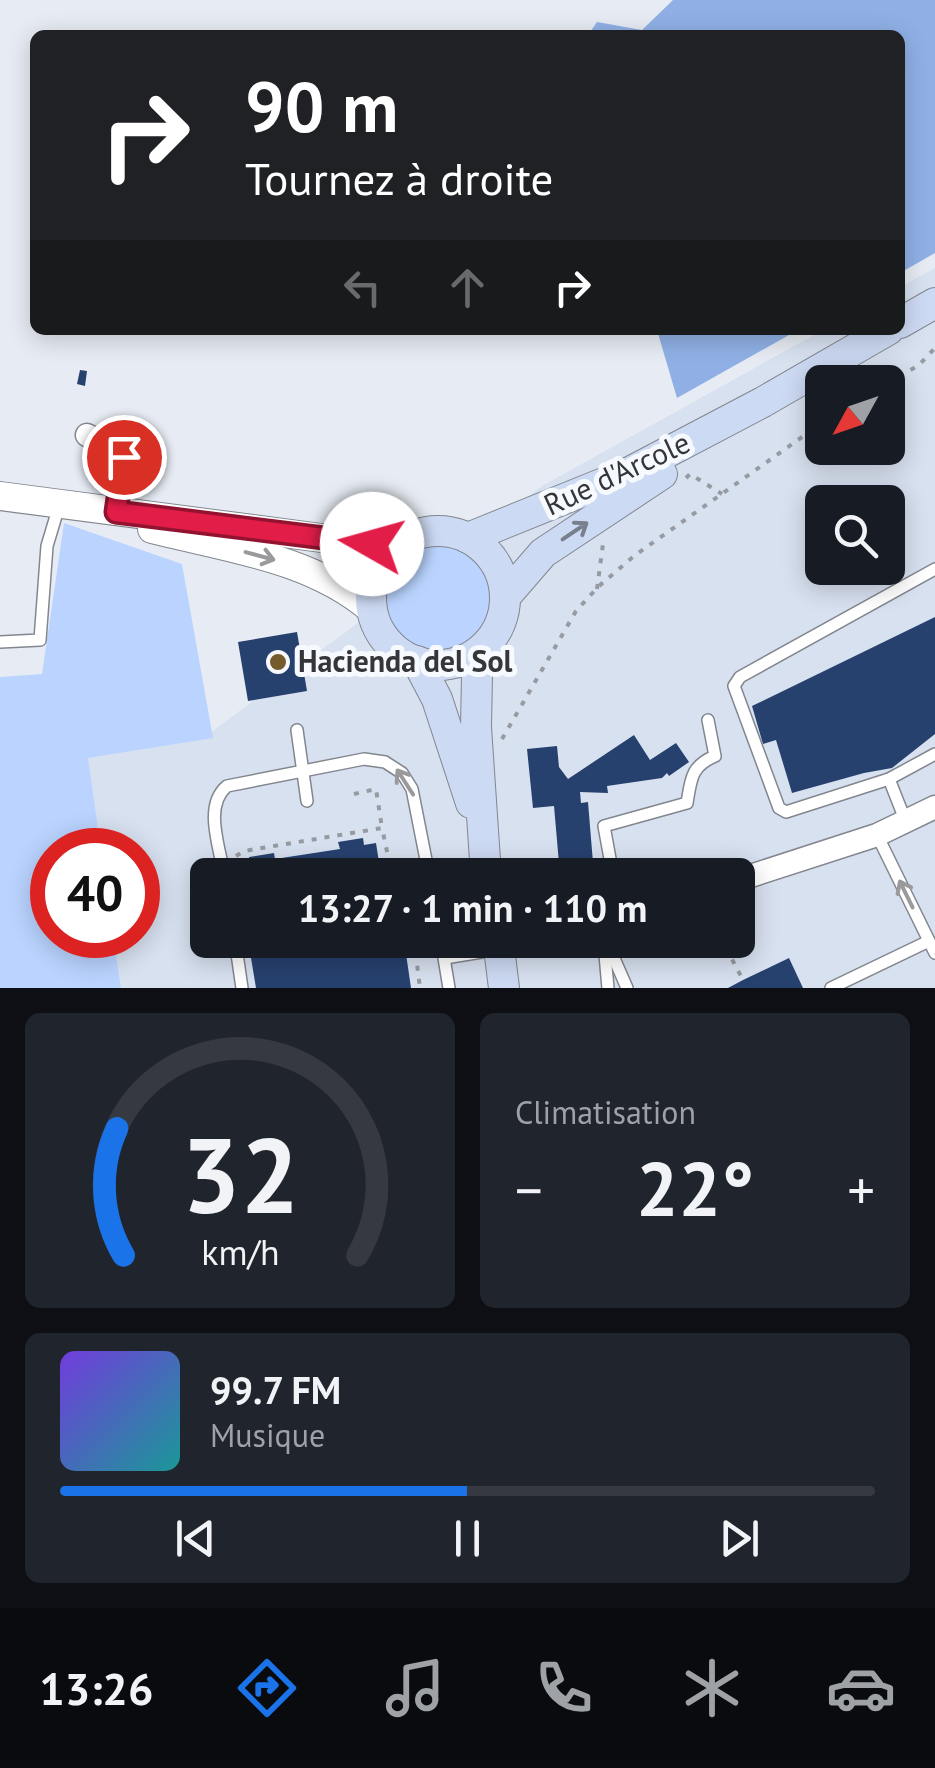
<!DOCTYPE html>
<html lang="fr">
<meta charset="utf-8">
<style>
body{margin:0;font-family:"PT Sans",sans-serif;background:#20242c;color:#f1f3f6;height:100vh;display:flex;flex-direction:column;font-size:38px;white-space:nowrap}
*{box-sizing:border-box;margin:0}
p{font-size:32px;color:#9ea1a6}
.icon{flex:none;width:55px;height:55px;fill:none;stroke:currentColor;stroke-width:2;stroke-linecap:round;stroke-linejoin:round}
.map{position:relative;height:988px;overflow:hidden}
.drawer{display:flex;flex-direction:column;gap:25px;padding:25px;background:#0d0f14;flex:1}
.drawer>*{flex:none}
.hud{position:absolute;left:30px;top:30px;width:875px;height:305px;border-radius:15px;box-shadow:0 5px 25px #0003;background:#202124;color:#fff;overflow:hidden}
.needle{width:65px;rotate:230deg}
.controls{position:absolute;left:805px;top:365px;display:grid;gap:20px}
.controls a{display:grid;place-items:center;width:100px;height:100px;border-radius:15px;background:#171b24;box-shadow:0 5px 25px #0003;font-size:50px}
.speed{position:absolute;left:30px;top:828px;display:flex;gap:20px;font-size:50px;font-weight:700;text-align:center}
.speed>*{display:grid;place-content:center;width:130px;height:130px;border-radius:50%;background:#171b24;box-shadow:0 5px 25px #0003;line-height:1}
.speed .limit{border:15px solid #d22;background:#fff;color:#111}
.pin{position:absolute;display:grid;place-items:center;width:85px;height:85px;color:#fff;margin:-42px;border:5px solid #fff;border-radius:50%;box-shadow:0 2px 10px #0007}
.me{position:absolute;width:110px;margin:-55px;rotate:277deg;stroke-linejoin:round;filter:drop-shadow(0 0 8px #0008)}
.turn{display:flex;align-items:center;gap:35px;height:210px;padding:0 50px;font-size:45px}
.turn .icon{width:130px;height:130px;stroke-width:2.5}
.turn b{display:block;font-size:70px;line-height:85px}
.lanes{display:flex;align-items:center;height:95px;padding:0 50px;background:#0003;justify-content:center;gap:50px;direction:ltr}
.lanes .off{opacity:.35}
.big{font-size:75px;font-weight:700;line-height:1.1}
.drawer .widget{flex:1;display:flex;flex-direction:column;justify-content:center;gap:15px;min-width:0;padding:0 35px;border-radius:15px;background:#20242c}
.drawer .dial{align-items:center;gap:0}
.dial svg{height:260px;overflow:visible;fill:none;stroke:#363941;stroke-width:7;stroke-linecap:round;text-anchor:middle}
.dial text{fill:#f1f3f6;stroke:none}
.song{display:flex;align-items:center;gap:30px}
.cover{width:120px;height:120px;border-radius:15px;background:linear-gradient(135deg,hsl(260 70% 55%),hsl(180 70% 35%))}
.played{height:10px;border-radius:5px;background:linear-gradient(90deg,#1a73e8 50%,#363941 50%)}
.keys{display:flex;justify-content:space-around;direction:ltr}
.heat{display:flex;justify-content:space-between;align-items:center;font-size:55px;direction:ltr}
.drawer .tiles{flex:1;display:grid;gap:25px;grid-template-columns:1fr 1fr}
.widget:last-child{grid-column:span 2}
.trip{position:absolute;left:190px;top:858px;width:565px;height:100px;border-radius:15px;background:#171b24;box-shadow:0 5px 25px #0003;font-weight:700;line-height:100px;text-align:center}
.menu{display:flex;height:160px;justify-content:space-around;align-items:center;background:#090b0e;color:#9ea1a6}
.menu .icon{width:70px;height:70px}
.menu .on{color:#1a73e8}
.menu b{font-size:45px;color:#f1f3f6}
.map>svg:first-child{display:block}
.built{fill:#d8e1f0;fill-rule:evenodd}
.green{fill:#bad4ff}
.forest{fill:#90b0e5}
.building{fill:#27416f}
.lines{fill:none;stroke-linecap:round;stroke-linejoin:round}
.service-casing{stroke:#82868e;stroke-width:14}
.minor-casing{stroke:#82868e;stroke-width:25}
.tertiary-casing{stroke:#82868e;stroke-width:30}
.secondary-casing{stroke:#82868e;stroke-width:32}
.path{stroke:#979ba1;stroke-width:4;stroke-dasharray:5 8;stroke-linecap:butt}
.service{stroke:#fff;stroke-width:11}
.minor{stroke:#fff;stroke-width:22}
.tertiary{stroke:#fff;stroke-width:28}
.secondary{stroke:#cddaf3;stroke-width:30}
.oneway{stroke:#79808d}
.oneway2{stroke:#9a9a9c}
.route-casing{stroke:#92132f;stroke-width:25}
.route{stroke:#e11d48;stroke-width:18}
.poi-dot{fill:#765c2d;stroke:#f6f9fe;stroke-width:4}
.labels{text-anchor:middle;stroke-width:10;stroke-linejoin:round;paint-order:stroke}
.street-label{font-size:30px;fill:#34363a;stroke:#f6f9fe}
.poi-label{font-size:30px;font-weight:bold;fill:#34363a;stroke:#f6f9fe;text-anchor:start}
</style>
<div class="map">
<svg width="935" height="988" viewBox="0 0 935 988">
<rect width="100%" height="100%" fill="#e7ecf4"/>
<path class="built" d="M935,268V988H121L113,935H138V850H101L87,758L202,739L542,486L823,330H900V287ZM822,382H888V448H822ZM822,502H888V568H822ZM208,875H738V940H208Z"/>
<g class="green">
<path d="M64,523L182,564L213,738L88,758L101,850H52V935H113L121,988H0V677L42,674Z"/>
<circle cx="438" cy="598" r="52"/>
</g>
<g class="forest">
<path d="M673,0H935V253L900,273V35H588L597,22L642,30Z"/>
<path d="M657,330H798L677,398Z"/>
</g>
<g class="building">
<path d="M80,370L87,371L85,386L77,384Z"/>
<path d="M114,419L151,425L146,449L110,442Z"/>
<path d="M935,617V734L892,768L864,773L792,793L776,740L763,744L752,706Z"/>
<path d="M297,632L307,691L248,701L238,642Z"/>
<path d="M634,735L650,760L676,743L689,762L669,776L667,773L662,778L607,786L608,793L580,792L581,803L588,802L594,875H560L554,806L533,808L527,749L557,746L559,767L568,779Z"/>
<path d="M363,838L364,845L376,843L381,875H237L236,866L251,863L249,857L274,853L275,859L340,849L338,842Z"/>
<path d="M248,940H404L411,988H256Z"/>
<path d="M789,958L803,988H728L743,980Z"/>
</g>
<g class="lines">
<g class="service-casing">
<g id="service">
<path d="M935,569L740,677L734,686L779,808L786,812L889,779L935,754"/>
<path d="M0,642L40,640L47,546L59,506"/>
<path d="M297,730L307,801"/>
<path d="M889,779L906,822"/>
<path d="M877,835L935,953"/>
<path d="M224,875C220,847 203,806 227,786L364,759L385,762L402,773L412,789L429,875"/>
<path d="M613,875L604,826L687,803C691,779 691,766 715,756L708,720"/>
<path d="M235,940L242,988"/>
<path d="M441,940L449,988"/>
<path d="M606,940L627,988"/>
<path d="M604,944L608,988"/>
<path d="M445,958L500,949"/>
<path d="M831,988L929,941"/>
</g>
</g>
<g class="minor-casing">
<g id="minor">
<path d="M87,435L124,457L116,512"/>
<path d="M124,457L152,455"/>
<path d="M738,880L877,835L935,807"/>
<path d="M500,949L533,940"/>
</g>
</g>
<g class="tertiary-casing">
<g id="tertiary">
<path d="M0,496L344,541L398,544"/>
<path d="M152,529C227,548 312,558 372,610"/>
</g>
</g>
<g class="secondary-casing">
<g id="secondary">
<path d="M900,323L935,303"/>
<circle cx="438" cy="598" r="67"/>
<path d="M468,538L626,474L763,402L888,330"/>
<path d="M505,597L543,553L662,474"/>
<path d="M481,650L477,675L476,727L486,875"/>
<path d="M417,661L437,699L471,803"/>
<path d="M498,940L504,988"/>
</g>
</g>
<g class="path">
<path d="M888,383L919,365L935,348"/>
<path d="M686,478L690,474L722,494"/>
<path d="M597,589L603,544"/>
<path d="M502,739L576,611L599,586L634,556L822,423"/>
<path d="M354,794L376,789L382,828"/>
<path d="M236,856L244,851L382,828L392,875"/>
<path d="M414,940L420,988"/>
<path d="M726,948L743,980"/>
</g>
<use href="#service" class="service"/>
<use href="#minor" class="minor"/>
<use href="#tertiary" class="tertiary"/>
<use href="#secondary" class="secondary"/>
</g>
<defs><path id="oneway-shaft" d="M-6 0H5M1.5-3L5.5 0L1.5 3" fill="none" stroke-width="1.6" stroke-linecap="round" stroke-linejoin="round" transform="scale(2.5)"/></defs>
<use class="oneway" href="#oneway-shaft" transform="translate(575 531) rotate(-34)"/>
<g class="oneway2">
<use href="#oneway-shaft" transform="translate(260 556) rotate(15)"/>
<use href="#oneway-shaft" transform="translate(405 782) rotate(-123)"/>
<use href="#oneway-shaft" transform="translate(906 894) rotate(-116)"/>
</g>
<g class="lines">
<g class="route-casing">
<path id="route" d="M124,457L116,512L372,544"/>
</g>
<use href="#route" class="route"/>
</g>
<circle class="poi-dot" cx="278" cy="662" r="10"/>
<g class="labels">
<g class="street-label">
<text transform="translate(617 474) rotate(-25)" y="10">Rue d'Arcole</text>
</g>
<g class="poi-label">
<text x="298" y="672">Hacienda del Sol</text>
</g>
</g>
</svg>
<div class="controls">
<a><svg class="needle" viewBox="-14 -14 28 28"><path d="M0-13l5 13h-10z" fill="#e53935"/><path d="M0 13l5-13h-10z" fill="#9ea1a6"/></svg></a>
<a><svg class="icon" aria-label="search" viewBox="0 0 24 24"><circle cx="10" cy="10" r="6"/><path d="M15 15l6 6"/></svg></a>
</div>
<div class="speed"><div class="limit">40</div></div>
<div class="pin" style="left:124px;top:457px;background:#d93025"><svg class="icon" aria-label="arrive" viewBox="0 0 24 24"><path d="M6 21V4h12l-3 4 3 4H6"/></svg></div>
<svg class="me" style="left:372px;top:544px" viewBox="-20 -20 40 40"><circle r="19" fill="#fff"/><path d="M0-13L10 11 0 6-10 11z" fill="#e11d48"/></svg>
<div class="trip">13:27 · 1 min · 110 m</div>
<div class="hud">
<div class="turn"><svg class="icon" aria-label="right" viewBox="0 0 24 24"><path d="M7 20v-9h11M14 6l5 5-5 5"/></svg><div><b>90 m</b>Tournez à droite</div></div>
<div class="lanes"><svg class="icon off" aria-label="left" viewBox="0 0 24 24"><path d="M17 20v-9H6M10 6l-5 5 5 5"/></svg><svg class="icon off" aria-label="ahead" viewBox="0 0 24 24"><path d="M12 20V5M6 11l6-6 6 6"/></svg><svg class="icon" aria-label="right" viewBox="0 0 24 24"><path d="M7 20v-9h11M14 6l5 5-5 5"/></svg></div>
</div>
</div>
<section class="drawer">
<div class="tiles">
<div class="widget dial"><svg viewBox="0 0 100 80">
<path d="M14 69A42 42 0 1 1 86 69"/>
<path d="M14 69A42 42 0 0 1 12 30" stroke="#1a73e8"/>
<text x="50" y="56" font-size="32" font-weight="700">32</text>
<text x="50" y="72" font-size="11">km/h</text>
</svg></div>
<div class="widget"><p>Climatisation</p>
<div class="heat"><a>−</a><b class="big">22°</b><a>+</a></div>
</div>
<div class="widget">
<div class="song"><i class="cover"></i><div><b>99.7 FM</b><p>Musique</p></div></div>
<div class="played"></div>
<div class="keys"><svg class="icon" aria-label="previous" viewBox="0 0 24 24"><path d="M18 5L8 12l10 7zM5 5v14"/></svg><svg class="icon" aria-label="pause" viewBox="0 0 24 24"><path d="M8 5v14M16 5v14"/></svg><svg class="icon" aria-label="next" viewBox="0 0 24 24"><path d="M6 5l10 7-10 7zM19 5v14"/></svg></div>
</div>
</div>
</section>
<nav class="menu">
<b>13:26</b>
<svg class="icon on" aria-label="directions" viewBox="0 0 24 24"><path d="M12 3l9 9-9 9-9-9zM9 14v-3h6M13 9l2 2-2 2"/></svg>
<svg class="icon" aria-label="music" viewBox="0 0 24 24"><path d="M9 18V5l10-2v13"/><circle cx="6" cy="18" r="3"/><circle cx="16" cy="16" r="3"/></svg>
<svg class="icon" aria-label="phone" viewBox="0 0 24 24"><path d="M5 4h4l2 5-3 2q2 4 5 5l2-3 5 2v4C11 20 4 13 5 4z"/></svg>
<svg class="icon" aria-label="climate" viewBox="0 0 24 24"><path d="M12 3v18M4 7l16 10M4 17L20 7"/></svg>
<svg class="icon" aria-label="car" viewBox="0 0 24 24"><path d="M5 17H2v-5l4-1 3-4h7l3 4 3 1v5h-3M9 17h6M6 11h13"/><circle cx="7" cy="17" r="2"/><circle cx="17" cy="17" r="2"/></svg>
</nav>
